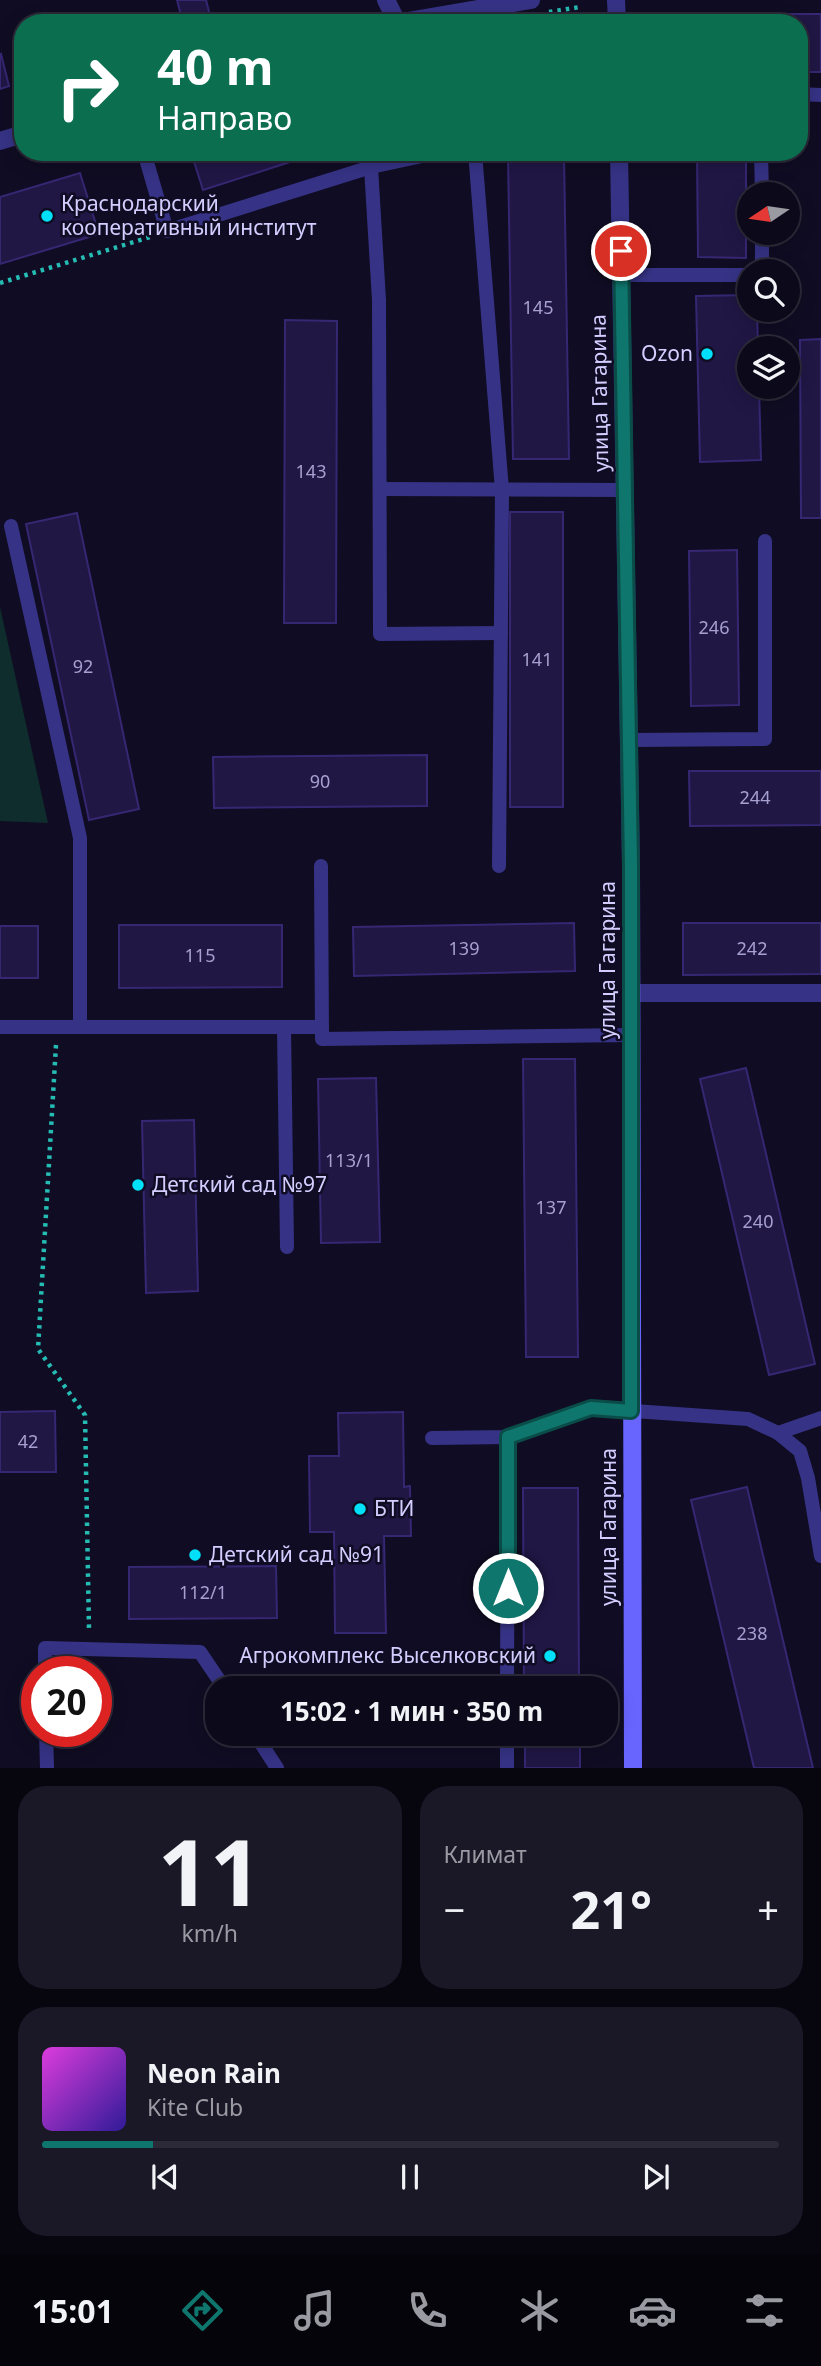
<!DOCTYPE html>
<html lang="ru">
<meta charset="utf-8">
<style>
body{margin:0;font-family:"Noto Sans",sans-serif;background:#1a1727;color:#f1f3f6;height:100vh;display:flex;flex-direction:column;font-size:26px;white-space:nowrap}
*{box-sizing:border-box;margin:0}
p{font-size:23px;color:#9a9aa2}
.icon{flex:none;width:38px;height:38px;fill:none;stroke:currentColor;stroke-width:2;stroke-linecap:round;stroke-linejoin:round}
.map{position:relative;height:1768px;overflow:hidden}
.details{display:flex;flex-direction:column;gap:18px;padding:18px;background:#07050e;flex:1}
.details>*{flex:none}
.banner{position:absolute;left:14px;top:14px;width:794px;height:147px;border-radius:28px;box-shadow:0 4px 18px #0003,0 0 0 2px #2c2a39;background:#0b6e4f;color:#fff;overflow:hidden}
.needle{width:46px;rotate:257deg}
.tools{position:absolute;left:737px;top:182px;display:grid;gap:14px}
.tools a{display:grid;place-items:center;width:63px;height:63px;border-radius:50%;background:#0c091a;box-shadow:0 4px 18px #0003,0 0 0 2px #2c2a39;font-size:35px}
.speed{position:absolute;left:21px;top:1656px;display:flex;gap:14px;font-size:35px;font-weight:700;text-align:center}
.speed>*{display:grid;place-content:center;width:91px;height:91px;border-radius:50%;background:#0c091a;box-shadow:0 4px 18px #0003,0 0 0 2px #2c2a39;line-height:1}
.speed .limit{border:10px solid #d22;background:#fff;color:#111}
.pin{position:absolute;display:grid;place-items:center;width:60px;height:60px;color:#fff;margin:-30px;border:4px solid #fff;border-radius:50%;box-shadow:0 2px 7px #0007}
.me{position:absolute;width:77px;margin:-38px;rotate:0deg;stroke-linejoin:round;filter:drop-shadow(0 0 5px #0008)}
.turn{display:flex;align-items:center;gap:24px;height:147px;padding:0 28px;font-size:32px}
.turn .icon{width:91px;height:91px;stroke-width:2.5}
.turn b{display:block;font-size:49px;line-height:60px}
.big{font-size:52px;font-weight:700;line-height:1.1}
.details .tile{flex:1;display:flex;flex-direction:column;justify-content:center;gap:10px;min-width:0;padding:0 24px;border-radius:28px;background:#1a1727}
.details .dial{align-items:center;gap:0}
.dial b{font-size:91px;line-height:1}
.song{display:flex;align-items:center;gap:21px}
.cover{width:84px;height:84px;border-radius:10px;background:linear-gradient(135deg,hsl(300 70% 55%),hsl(250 70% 35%))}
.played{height:7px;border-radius:4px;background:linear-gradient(90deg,#0f766e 15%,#2c2a39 15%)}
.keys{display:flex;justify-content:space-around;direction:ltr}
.heat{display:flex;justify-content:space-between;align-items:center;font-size:38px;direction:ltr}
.details .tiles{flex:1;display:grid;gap:18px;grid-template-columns:1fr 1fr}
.tile:last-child{grid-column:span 2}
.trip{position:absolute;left:205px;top:1676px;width:413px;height:70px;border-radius:28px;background:#0c091a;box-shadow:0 4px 18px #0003,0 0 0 2px #2c2a39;font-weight:700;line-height:70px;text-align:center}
.menu{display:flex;height:112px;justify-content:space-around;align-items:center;background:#05040a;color:#9a9aa2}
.menu .icon{width:49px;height:49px}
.menu .on{color:#0f766e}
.menu b{font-size:32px;color:#f1f3f6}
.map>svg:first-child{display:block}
.green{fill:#0e2d2c}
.building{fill:#201745;stroke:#362773;stroke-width:2}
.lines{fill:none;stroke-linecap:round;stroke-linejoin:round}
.path{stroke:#25bcb3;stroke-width:4.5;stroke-dasharray:3.5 5;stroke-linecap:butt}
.lane{stroke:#363386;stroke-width:14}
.street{stroke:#363386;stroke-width:18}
.secondary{stroke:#6865ff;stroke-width:18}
.route-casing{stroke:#0a4d48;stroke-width:18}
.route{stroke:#0f766e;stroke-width:12}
.poi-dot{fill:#00e1f9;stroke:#100c23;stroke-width:2.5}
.labels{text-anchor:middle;stroke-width:5;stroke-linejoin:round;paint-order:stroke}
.number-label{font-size:18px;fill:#a6a0d0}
.poi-label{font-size:21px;fill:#d3ceff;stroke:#100c23;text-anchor:start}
.street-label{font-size:21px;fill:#d3ceff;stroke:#100c23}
</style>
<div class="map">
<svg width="821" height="1768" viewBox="0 0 821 1768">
<rect width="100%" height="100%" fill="#100c23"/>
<path class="green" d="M0,607L48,823L0,821Z"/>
<g class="building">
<path d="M177,0H206L212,23H183Z"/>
<path d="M120,14L123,23H91Z"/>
<path d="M692,14H821V72H800V23H692Z"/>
<path d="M1,54L9,86L0,89V55Z"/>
<path d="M191,152H321L203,190Z"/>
<path d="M697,152H746V258L698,257Z"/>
<path d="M564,156L569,459H513L508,157Z"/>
<path d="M80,173L99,234L0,264V197Z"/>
<path d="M749,295V310H757L758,348H749V387H759L761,460L700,462L696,296Z"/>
<path d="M285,320L337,321L336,623H284Z"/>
<path d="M821,339V518H801L800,340Z"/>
<rect x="510" y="512" width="53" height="295"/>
<path d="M77,513L139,809L89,820L26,524Z"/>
<path d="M737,550L739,705L691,706L689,551Z"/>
<path d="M427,755V806L214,808L213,757Z"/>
<path d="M689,771H821V825L690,826Z"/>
<path d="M574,923L575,971L354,976L353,927Z"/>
<path d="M683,923H821V974L683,975Z"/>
<path d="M119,925H282V987L119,988Z"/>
<rect x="0" y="926" width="38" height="52"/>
<path d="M523,1059H575L578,1357H526Z"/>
<path d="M746,1068L815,1364L769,1375L700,1079Z"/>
<path d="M376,1078L380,1242L321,1243L318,1079Z"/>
<path d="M194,1120L198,1291L146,1293L142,1121Z"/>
<path d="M55,1411L56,1472H0V1412Z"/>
<path d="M403,1412L404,1487L410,1486L411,1536H384L386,1633H335L334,1532H310L309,1456H339L338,1413Z"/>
<path d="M747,1487L813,1768H754L691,1500Z"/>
<path d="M523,1488H578L579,1689H524Z"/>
<path d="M276,1566L277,1618L129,1619V1567Z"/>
<rect x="525" y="1734" width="55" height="34"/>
</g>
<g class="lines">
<g class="path">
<path d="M549,12L580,7"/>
<path d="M0,283L150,237"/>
<path d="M56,1045L38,1349L85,1415L89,1629"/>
</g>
<g class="lane">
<path d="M800,94L821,95"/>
<path d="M144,152L167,231L371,167L441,152"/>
<path d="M475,152L502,490L499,866"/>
<path d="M761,152L762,194"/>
<path d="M371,167L379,300L380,634L501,633"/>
<path d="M762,233V271"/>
<path d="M621,275H749"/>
<path d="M381,489L624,490"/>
<path d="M11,526L80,838V1027"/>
<path d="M629,740L765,739V541"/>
<path d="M321,866L322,1039L631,1035"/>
<path d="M0,1027H322"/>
<path d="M284,1027L287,1247"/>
<path d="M778,1433L821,1418"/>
<path d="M432,1438L508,1437L591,1408L748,1419L778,1433L800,1451L808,1478L821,1556"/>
<path d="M45,1671V1648L200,1652L225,1689"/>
<path d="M507,1689L508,1437"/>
<path d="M46,1731L47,1768"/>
<path d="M255,1734L277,1768"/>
<path d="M507,1768V1734"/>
</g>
<g class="street">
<path d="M386,0L397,22"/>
<path d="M616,0L617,23"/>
<path d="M396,23L531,0"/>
<path d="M0,141L23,134"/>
<path d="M619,152L631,866"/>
<path d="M631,993H821"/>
</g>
<path class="secondary" d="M631,866L633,1768"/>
</g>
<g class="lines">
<g class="route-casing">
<path id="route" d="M508,1588V1437L591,1408L631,1411V866L621,251"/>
</g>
<use href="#route" class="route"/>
</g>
<g class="poi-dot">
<circle cx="47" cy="216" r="7"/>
<circle cx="707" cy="354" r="7"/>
<circle cx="138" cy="1185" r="7"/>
<circle cx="360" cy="1509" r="7"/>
<circle cx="195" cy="1555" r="7"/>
<circle cx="550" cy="1656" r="7"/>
</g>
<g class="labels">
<g class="number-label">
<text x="538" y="314">145</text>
<text x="311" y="478">143</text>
<text x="714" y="634">246</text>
<text x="537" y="666">141</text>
<text x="83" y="673">92</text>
<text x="320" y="788">90</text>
<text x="755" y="804">244</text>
<text x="464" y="955">139</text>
<text x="752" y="955">242</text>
<text x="200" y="962">115</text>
<text x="349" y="1167">113/1</text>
<text x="551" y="1214">137</text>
<text x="758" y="1228">240</text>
<text x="28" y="1448">42</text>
<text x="203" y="1599">112/1</text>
<text x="752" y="1640">238</text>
</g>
<g class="poi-label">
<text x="61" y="211">Краснодарский<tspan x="61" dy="24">кооперативный институт</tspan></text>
<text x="693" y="361" text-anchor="end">Ozon</text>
<text x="152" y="1192">Детский сад №97</text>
<text x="374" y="1516">БТИ</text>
<text x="209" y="1562">Детский сад №91</text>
<text x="536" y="1663" text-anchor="end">Агрокомплекс Выселковский</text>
</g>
<g class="street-label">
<text transform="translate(600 393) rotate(-91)" y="7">улица Гагарина</text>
<text transform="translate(608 960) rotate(-90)" y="7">улица Гагарина</text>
<text transform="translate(609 1527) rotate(-90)" y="7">улица Гагарина</text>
</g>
</g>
</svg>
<div class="tools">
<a><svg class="needle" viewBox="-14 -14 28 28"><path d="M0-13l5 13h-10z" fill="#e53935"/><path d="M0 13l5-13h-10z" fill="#9a9aa2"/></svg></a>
<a><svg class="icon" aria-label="search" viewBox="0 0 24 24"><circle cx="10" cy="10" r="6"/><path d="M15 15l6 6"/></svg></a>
<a><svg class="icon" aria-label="layers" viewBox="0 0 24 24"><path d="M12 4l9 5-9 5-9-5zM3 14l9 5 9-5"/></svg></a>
</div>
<div class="speed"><div class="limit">20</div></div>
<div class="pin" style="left:621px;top:251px;background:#d93025"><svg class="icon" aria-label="arrive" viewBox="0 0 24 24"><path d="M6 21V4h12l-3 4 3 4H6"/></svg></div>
<svg class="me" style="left:508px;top:1588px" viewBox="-20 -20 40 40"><circle r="17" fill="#0f766e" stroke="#fff" stroke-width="3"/><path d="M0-11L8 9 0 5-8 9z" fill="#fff"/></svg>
<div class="trip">15:02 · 1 мин · 350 m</div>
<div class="banner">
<div class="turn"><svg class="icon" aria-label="right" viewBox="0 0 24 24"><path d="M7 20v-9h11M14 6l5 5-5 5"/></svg><div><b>40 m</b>Направо</div></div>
</div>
</div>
<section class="details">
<div class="tiles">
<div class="tile dial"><b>11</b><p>km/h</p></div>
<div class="tile"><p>Климат</p>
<div class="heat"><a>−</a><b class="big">21°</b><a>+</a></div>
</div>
<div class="tile">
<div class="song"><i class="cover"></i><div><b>Neon Rain</b><p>Kite Club</p></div></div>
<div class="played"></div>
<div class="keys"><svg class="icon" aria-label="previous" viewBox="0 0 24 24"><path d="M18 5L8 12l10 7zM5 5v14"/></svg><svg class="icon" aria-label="pause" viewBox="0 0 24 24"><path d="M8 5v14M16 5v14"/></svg><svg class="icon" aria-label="next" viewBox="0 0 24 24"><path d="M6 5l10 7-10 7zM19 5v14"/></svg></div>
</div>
</div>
</section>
<nav class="menu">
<b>15:01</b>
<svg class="icon on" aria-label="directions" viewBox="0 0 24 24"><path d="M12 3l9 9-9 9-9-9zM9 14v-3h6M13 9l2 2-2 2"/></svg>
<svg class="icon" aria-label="music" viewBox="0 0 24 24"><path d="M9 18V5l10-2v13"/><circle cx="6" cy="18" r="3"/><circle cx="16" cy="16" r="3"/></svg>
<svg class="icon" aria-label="phone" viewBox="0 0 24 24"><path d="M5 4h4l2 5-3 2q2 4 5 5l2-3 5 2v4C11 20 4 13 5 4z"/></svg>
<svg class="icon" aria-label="climate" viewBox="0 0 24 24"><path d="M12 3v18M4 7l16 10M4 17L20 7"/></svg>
<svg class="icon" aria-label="car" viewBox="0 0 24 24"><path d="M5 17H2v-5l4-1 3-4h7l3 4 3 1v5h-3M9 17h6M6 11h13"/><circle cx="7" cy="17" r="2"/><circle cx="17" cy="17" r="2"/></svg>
<svg class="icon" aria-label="filters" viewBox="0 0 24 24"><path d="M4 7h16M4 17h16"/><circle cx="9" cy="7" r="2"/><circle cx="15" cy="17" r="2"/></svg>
</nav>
